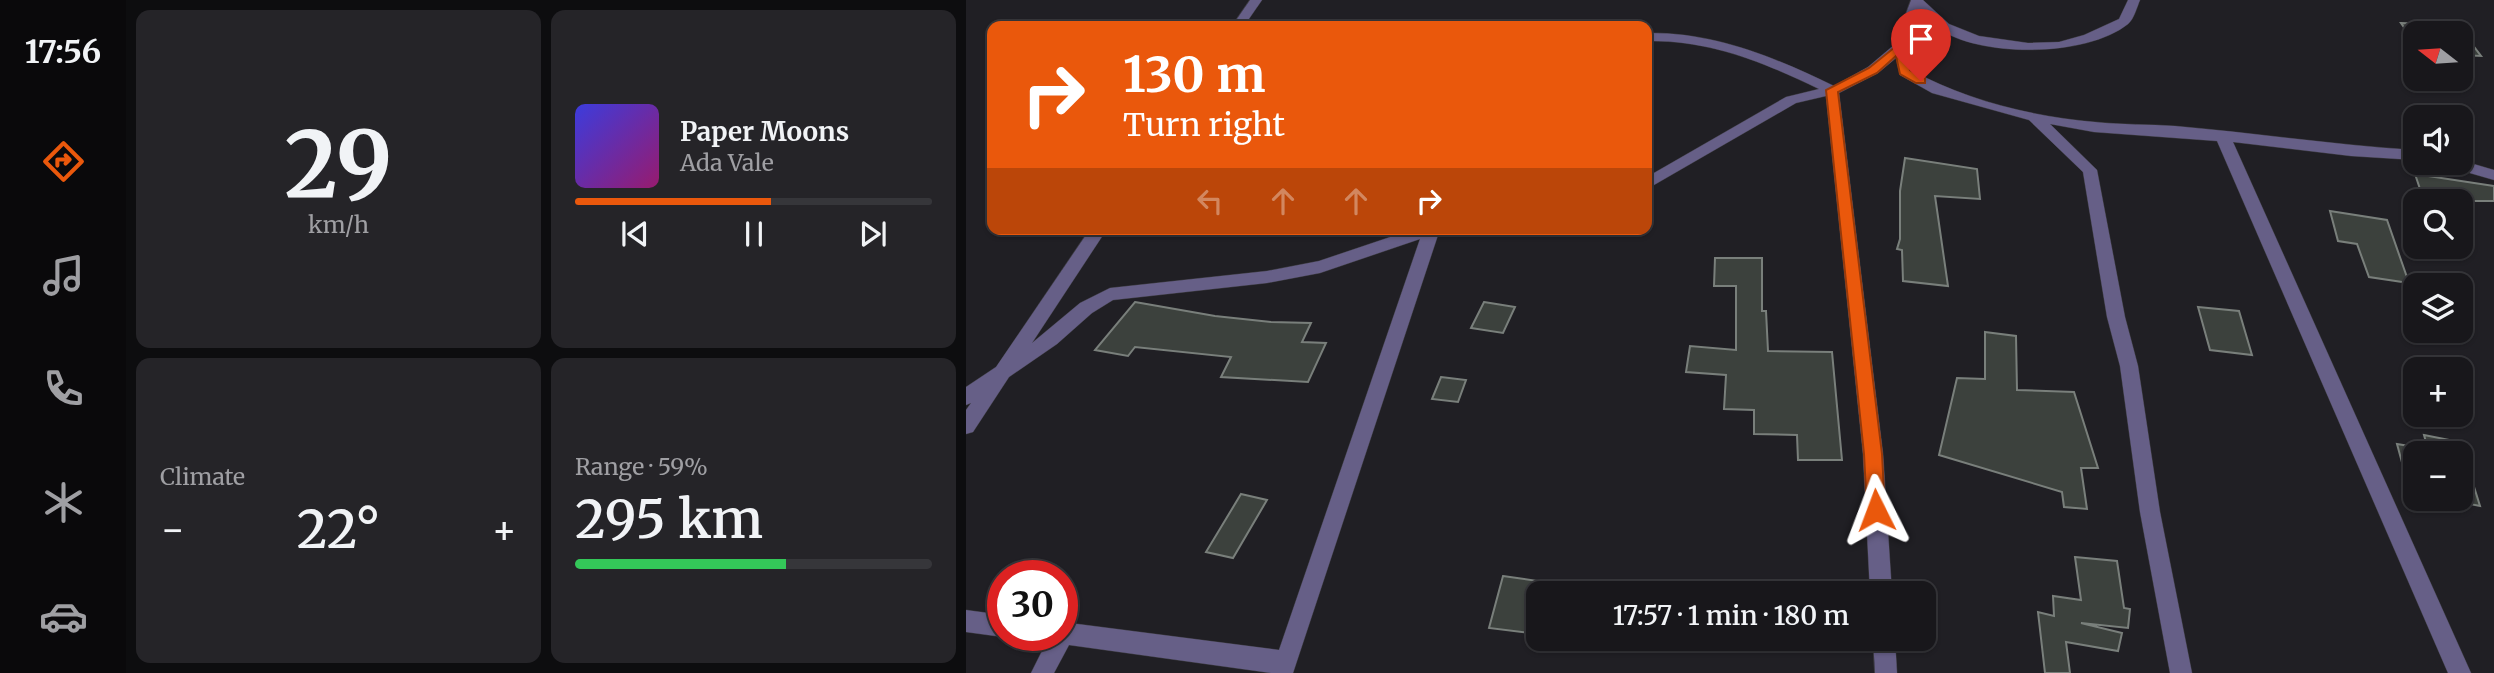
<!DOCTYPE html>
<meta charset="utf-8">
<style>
body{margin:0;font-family:Merriweather,serif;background:#252428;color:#f1f3f6;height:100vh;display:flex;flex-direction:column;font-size:26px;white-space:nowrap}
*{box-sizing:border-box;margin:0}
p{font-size:23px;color:#9f9fa3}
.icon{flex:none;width:38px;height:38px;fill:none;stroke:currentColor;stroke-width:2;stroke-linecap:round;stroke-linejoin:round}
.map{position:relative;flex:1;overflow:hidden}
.details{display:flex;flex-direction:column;gap:10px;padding:10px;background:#0d0d0f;width:840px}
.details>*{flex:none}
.hud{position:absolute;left:21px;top:21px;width:665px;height:214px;border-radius:14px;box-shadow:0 2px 5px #0004,0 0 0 2px #36363a;background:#ea580c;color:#fff;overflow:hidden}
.needle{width:46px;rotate:287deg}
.tools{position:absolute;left:1437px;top:21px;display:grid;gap:14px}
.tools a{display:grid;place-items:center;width:70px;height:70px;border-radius:14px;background:#18171b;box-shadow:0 2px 5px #0004,0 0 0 2px #36363a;font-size:35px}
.speed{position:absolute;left:21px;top:560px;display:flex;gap:14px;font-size:35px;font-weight:700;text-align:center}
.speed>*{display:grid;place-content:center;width:91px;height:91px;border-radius:50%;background:#18171b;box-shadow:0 2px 5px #0004,0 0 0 2px #36363a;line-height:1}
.speed .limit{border:10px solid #d22;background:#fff;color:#111}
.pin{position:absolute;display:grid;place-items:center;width:60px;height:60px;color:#fff;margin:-72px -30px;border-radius:50% 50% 50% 0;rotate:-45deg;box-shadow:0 0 7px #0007}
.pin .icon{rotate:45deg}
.me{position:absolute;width:77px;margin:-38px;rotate:357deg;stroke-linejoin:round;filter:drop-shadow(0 0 5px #0008)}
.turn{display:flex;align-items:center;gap:24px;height:147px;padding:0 21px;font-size:32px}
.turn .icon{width:91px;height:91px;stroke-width:2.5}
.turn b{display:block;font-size:49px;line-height:60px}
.lanes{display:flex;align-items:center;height:66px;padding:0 21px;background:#0003;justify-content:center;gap:35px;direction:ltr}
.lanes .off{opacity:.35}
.big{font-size:52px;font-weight:600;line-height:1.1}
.details .widget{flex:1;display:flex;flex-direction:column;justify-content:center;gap:10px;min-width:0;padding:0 24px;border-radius:14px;background:#252428}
.details .dial{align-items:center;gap:0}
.dial b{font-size:91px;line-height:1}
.song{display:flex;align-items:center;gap:21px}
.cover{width:84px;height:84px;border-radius:10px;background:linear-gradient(135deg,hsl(240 70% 55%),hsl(320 70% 35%))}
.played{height:7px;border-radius:4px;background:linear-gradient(90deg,#ea580c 55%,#36363a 55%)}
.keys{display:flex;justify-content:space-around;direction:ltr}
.heat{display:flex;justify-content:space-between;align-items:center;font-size:38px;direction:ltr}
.charge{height:10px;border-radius:5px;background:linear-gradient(90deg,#34c759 59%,#36363a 0)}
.details .tiles{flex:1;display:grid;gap:10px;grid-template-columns:repeat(2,1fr)}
.trip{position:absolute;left:560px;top:581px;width:410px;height:70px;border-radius:14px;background:#18171b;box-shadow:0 2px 5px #0004,0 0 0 2px #36363a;font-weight:600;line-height:70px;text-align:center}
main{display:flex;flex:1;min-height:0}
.menu{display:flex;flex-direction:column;width:126px;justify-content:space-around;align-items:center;background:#0a090b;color:#9f9fa3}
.menu .icon{width:49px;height:49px}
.menu .active{color:#ea580c}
.menu b{font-size:32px;color:#f1f3f6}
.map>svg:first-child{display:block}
.building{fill:#3c413d;stroke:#797f7b;stroke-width:2}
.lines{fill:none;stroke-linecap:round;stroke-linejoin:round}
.minor-casing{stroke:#3c3b40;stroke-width:1}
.minor{fill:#665f87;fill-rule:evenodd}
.route{fill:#ea580c;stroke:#983908;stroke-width:2}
</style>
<main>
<nav class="menu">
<b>17:56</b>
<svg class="icon active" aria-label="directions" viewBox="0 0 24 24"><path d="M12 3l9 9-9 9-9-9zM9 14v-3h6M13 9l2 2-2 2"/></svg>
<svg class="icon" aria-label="music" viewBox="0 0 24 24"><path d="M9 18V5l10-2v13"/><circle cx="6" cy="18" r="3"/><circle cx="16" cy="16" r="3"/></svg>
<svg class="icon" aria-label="phone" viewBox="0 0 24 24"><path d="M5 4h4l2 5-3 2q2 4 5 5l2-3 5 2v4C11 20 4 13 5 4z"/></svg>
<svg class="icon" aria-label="climate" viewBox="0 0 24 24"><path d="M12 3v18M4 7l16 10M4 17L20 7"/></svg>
<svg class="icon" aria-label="car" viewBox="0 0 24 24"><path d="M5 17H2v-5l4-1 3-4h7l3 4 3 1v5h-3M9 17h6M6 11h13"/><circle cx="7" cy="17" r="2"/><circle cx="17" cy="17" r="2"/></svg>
</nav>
<section class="details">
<div class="tiles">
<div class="widget dial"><b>29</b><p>km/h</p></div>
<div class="widget">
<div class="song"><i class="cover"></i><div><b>Paper Moons</b><p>Ada Vale</p></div></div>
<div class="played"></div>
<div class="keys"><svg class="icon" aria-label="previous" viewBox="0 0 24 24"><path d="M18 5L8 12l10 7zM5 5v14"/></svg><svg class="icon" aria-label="pause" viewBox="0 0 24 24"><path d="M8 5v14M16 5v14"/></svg><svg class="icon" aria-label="next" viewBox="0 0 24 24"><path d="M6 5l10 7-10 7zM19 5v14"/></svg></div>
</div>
<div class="widget"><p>Climate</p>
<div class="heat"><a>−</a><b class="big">22°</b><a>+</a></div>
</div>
<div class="widget"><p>Range · 59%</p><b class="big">295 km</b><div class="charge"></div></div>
</div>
</section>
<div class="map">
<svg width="1528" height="673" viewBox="0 0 1528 673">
<rect width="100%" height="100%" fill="#201f24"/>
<g class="building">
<path d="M1435,23L1480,25L1484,31H1496L1515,56L1494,55V33H1449V43Z"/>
<path d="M939,158L1011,169L1014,199L969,196L982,286L937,281L936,250L931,249L934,239V191Z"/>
<path d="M1449,174L1528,186V201H1458Z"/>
<path d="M1364,211L1421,220L1443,283L1403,277L1391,244L1372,241Z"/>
<path d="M749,258H796V311H800L802,351L866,352L876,460H832L831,435L788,434V410L758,409L760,375L720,372L724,346L770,350V286H748Z"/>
<path d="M169,302L249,316L305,322L345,323L336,342L360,343L342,382L255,377L265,357L169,347L162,356L129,350Z"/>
<path d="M518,302L549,307L537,333L505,328Z"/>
<path d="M1232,307L1273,311L1286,355L1244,350Z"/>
<path d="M1019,332L1050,336L1051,390L1108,392L1132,468H1115L1121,509L1098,507L1096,492L973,455L991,378L1019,379Z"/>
<path d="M475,377L500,380L492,402L466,399Z"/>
<path d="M1458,435L1494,442L1514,506L1478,499H1494V453H1449V493L1444,492L1431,444L1462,449Z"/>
<path d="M275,494L301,500L267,558L240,552Z"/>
<path d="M1109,557L1151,561L1158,608L1164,609L1162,628L1115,623L1156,633L1152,651L1100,642L1104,673H1079L1072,612L1088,616L1087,596L1115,600Z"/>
<path d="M537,576L572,581V634L523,628Z"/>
</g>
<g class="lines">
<g class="minor-casing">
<g id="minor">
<path d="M284,0H296L278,26H266Z"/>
<path d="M945,0H957L983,24L1013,36L1062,43L1093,42L1118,35L1153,19L1162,0H1174C1171,7 1168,19 1162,24C1121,57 1016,58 973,29C966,24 960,16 954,10L940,47L945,70C999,100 1068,117 1129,122C1156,125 1183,124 1209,126C1289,133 1369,145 1449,150V160L1385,156L1267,142L1505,673H1482L1251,141L1128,132L1084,124L1131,170L1159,317L1172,366L1194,512L1226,673H1204L1174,512L1154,366L1141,317L1117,172L1063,120L966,93L934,75L930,58L912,73L873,93L917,454L926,593H904L897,454L860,96L830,103L681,189V177L820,97L853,89C797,62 744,40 681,41V33C748,32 808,57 868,86L902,67L928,45Z"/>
<path d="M1494,160L1528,170V180L1483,167L1481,163H1494Z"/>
<path d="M124,229H141L66,343L114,303L144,288L301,271L353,261L448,229H474L327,673H305L103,645L88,673H65L84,635H96V622L313,650L454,239L354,273L301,283L147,300L126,313L91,344L43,377L7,432L0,434V410L5,403L0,405V387L30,367Z"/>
<path d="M0,610L37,615V635H41L37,637L0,632Z"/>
<path d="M907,639H929L931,673H909Z"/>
</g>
</g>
<use href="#minor" class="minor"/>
</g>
<path class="route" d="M934,43L940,47L944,70L959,78V83H950L934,74L930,56L911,73L872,92L916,454L919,510L917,516L910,518L904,516L901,510L898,454L860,90L903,68Z"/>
</svg>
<div class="tools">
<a><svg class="needle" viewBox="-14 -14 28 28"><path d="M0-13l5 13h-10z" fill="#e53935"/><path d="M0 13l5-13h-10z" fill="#9f9fa3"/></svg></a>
<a><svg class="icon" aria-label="sound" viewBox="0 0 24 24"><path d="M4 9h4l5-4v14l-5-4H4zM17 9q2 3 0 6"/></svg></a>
<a><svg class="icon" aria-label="search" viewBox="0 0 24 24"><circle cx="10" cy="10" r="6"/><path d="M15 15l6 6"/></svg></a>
<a><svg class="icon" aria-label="layers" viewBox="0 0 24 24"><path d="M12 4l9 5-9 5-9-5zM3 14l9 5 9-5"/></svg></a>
<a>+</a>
<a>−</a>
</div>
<div class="speed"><div class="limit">30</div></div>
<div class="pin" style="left:955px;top:81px;background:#d93025"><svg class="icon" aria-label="arrive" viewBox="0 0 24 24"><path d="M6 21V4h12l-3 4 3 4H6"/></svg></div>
<svg class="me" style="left:910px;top:510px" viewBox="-20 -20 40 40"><path d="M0-17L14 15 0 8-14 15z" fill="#ea580c" stroke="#fff" stroke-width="4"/></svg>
<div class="trip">17:57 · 1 min · 180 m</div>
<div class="hud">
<div class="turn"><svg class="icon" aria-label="right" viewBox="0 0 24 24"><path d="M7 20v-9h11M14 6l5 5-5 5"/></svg><div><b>130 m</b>Turn right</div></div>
<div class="lanes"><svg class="icon off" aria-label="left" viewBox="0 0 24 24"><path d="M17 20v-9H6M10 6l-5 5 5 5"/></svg><svg class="icon off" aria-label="ahead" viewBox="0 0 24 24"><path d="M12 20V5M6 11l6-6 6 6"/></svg><svg class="icon off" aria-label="ahead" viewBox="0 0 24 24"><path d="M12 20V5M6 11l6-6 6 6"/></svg><svg class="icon" aria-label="right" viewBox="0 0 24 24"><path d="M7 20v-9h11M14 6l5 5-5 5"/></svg></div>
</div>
</div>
</main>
